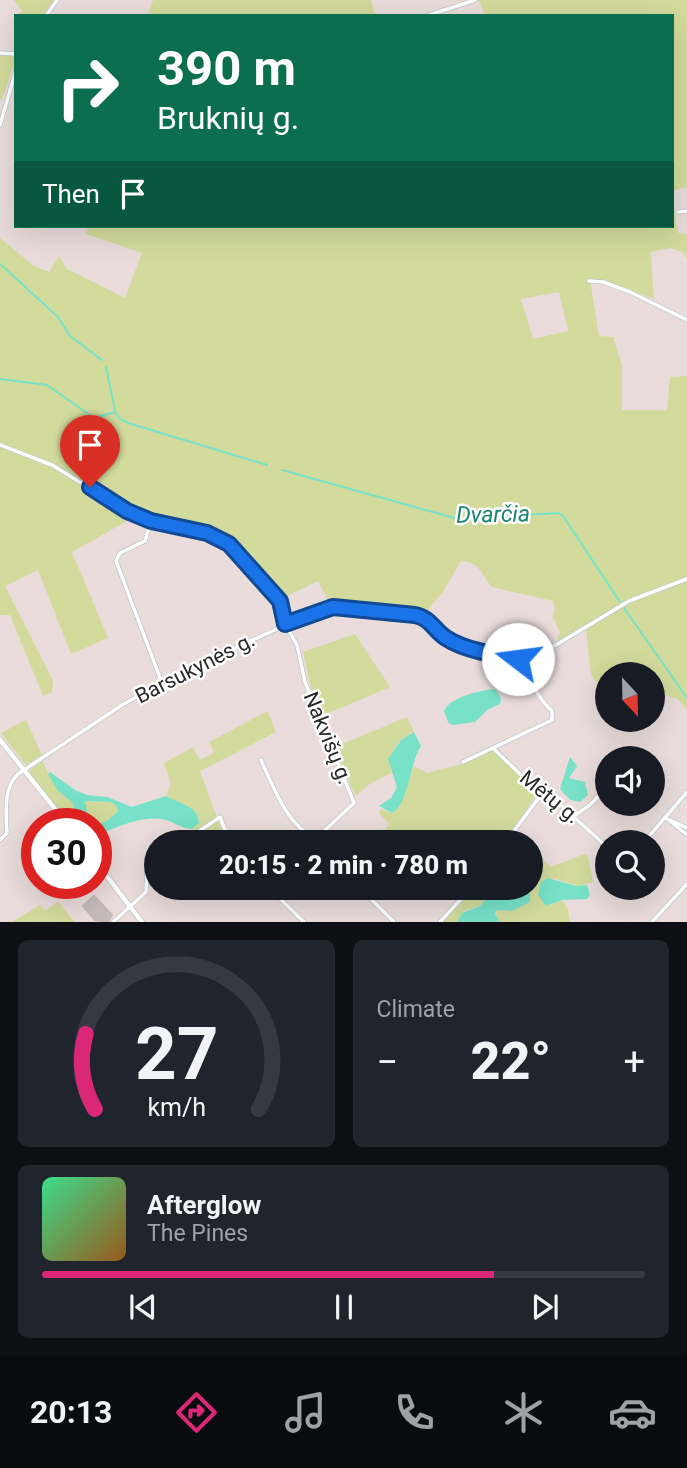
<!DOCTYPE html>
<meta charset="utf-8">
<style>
body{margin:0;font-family:Roboto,sans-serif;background:#20242c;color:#f1f3f6;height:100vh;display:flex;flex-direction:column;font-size:26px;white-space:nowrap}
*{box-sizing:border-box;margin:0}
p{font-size:23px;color:#9ea1a6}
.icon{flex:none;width:38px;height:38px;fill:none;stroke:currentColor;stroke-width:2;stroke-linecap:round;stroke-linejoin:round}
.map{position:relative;height:922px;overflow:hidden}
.side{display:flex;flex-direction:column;gap:18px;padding:18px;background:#0d0f14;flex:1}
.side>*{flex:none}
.hud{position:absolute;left:14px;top:14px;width:660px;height:214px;border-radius:0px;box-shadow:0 7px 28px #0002;background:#0b6e4f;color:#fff;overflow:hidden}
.needle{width:46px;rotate:158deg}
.tools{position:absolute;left:595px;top:662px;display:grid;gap:14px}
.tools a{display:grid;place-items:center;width:70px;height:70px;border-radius:50%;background:#171b24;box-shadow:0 7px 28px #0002;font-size:35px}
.speed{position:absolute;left:21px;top:808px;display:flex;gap:14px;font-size:35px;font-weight:700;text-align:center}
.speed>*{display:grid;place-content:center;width:91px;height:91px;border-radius:50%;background:#171b24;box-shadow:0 7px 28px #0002;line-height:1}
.speed .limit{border:10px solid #d22;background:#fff;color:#111}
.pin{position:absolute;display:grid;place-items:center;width:60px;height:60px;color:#fff;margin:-72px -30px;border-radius:50% 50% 50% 0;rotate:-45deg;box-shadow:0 0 7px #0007}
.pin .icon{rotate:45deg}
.me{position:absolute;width:77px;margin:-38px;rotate:285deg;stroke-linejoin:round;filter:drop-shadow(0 0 5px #0008)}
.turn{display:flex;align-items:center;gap:24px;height:147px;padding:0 28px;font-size:32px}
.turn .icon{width:91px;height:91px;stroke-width:2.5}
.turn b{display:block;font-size:49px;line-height:60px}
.then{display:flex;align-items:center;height:66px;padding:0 28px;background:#0003;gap:14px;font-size:26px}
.big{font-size:52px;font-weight:800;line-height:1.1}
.side .tile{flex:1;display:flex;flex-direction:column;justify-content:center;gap:10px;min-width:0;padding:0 24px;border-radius:10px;background:#20242c}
.side .dial{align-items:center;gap:0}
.dial svg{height:182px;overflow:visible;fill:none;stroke:#363941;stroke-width:7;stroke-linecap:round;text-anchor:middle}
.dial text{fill:#f1f3f6;stroke:none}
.song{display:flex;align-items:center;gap:21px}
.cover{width:84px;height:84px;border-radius:10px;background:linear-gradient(135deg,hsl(150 70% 55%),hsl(30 70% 35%))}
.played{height:7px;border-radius:4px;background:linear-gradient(90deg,#db2777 75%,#363941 75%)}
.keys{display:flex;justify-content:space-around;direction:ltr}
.heat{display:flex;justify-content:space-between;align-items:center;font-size:38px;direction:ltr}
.side .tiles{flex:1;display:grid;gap:18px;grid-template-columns:1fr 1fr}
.tile:last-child{grid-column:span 2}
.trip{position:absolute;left:144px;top:830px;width:399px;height:70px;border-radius:35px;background:#171b24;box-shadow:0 7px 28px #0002;font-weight:800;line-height:70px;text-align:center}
.tabs{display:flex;height:112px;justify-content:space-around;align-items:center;background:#090b0e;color:#9ea1a6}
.tabs .icon{width:49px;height:49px}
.tabs .active{color:#db2777}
.tabs b{font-size:32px;color:#f1f3f6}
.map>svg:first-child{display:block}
.green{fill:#d2db9c;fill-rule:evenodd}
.water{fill:#77e2c8;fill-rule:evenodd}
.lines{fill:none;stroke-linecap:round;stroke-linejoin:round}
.stream{stroke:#77e2c8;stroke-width:2}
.building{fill:#c5bbba;stroke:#c4b7b5;stroke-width:2}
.street-casing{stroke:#bdc6ca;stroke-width:5}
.secondary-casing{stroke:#bdc6ca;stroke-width:6}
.street{stroke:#fff;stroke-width:3.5}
.secondary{stroke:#fff;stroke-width:4.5}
.route-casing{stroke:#114b97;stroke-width:18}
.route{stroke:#1a73e8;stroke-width:12}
.labels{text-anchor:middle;stroke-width:5;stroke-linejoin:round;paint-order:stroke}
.street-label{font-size:21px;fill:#282828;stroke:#fff}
.water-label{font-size:23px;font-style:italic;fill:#198573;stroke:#fff}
</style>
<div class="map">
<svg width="687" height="922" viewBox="0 0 687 922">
<rect width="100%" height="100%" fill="#e9dcdb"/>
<g class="green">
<path d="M14,0H54L42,16H16L22,11Z"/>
<path d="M153,0H371L375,16H148Z"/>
<path d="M478,0H687V187L672,191V16H486Z"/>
<path d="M0,55L16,57L2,100L0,99Z"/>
<path d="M672,194L678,233L687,234V259L683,252L670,248L651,252L654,299L608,282L590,280L599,336L613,337L622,365V410H667L670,377L687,376V710L678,699L653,692V674H607V698L591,674L586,629L582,626L559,642L557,638L560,633L553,617L555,608L553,601L492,587C481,574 480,562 461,561L444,590L425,614L330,605L318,581L281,599L239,543L210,531L166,522L141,513L72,552L108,638L71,654L38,570L5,586L53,681L52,692L43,696L10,615H0V238L34,266L49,272L59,256L67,269L125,298L142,253L86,234L89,226H672ZM559,292L568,331L533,339L521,299Z"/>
<path d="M355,634L390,687L322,716L311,687L303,652Z"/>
<path d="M268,711L276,732L200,771L226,842H203L192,829L199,823L198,816L166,796L171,784L164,763L193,747L200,760L214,753L209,742Z"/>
<path d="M407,717L414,732C398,737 385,757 392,773L371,783L355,796L335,747Z"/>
<path d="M26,720L42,755L26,765L1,733Z"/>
<path d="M497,748L534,784L537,794L511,832L525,842H380L375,838L377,829L385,830L389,824L379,813L381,809L392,813L399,807L414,766L427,773L462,764Z"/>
<path d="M42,761L58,791L72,802L81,824L70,823L30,775V770Z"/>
<path d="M84,801L110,802L116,805L118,811L108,820L99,824L87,812Z"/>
<path d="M530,847L551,867L585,854L588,856L593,882L579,886L552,878L551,905L562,900L568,909L570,922H500L496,917L497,910L512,911L519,905L527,904L535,872L530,866Z"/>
<path d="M459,887H497L480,906L464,911L457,922H443L468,896Z"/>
<path d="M58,901L74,922H12L40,905L46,911Z"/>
</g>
<g class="water">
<path d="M495,689L501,698L500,704L487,710L475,722L452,725L448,722L444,711C450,697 481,690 495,689Z"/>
<path d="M414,732L421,746C410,761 409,804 392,813L379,806L391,798L397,787L388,759L401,740Z"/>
<path d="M570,757L577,766L569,778L585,782L588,795L580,802L570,800L560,789Z"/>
<path d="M50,772L75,790L87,795L107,797L132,807L166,796C179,804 198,805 199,823L192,829C180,829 172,820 161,819C138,816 117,828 96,835V824H81L72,802L58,791L48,774ZM85,801L110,802L116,805L118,811L108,820L99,824L87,812Z"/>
<path d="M530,866L535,871L530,890V902L512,911L497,910L495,914L500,922H457L462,913L480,906L497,887H530Z"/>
<path d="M548,878L576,886L587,885L590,895L587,899L562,900L546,906L538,895L541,882Z"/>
</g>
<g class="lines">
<g class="stream">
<path d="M0,264L58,317L70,336L102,360"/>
<path d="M106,367L115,410"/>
<path d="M0,379L47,385L94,418L115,412L120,419L128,423L267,465"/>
<path d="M282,470L458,519L558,513L563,516L620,602"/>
<path d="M624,608L687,698"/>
</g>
</g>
<path class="building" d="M94,896L112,915L108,922L95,920L83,906Z"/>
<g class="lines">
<g class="street-casing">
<g id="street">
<path d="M46,16L57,0"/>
<path d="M426,16L475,0"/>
<path d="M0,53L16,54"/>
<path d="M0,125L16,70"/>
<path d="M678,212L687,211"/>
<path d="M589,281L603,282L630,292L687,320"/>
<path d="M0,445L52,465L127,511L151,521L218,538L248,562L273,591L284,609L285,624L297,645L305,682L354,803L322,833L318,841"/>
<path d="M151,521L145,541L120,553L116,561L162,683"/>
<path d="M493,748L543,796L553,798L607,847"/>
<path d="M261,760C274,789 287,825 317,840"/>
<path d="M463,762L552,720V711C542,702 520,670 518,657"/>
<path d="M574,816L590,805L607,787"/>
<path d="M665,817L687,835"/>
<path d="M670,820L687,828"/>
<path d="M0,840L7,833C6,814 3,788 18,774L122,705L178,674L312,613L343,607L416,615L425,617L442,635L456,643L523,657L556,645L629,601L687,579"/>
<path d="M183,842L220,817L230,842"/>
<path d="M506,842L537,800L543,796"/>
<path d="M644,842L687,792"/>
<path d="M268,887L304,922"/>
<path d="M359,887L394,922"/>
<path d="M113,922L146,892L147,872L156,863"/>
<path d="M440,922L472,887"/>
<path d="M652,922L687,884"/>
</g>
</g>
<g class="secondary-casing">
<g id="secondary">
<path d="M0,740L67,824"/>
<path d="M96,862L142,922"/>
</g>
</g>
<use href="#street" class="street"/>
<use href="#secondary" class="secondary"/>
</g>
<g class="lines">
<g class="route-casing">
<path id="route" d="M90,487L127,511L151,521L207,533L229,544L280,601L285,624L333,607L415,615C430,618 434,630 446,638C464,650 497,656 518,657V659"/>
</g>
<use href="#route" class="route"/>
</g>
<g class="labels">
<g class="street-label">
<text transform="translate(195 668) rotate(-27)" y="7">Barsukynės g.</text>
<text transform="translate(328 738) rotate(68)" y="7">Nakvišų g.</text>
<text transform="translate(550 797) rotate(39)" y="7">Mėtų g.</text>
</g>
<g class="water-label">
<text transform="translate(493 514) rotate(-1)" y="8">Dvarčia</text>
</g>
</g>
</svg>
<div class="tools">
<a><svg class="needle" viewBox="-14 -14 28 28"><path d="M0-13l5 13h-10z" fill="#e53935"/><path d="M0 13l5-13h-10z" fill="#9ea1a6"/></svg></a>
<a><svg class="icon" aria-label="sound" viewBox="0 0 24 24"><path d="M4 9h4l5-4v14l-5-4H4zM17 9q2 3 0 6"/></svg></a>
<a><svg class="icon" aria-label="search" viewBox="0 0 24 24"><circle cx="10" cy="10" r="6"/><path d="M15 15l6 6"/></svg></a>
</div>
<div class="speed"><div class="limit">30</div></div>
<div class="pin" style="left:90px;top:487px;background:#d93025"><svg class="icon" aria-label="arrive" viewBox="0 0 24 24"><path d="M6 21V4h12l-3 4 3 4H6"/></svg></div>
<svg class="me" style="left:518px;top:659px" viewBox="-20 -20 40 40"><circle r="19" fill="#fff"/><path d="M0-13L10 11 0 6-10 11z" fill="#1a73e8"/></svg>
<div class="trip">20:15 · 2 min · 780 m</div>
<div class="hud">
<div class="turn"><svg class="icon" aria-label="right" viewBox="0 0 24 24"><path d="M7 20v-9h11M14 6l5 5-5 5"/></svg><div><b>390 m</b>Bruknių g.</div></div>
<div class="then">Then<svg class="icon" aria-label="arrive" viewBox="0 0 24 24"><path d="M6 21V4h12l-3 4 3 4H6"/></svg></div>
</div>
</div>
<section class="side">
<div class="tiles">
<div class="tile dial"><svg viewBox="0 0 100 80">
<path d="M14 69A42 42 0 1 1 86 69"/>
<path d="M14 69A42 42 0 0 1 10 36" stroke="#db2777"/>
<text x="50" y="56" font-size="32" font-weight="700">27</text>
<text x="50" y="72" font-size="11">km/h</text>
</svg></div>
<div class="tile"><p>Climate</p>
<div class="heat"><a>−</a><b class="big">22°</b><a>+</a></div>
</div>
<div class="tile">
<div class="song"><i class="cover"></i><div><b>Afterglow</b><p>The Pines</p></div></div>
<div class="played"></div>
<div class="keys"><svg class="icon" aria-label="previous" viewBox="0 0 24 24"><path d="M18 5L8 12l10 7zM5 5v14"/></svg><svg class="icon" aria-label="pause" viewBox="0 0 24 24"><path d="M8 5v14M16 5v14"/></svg><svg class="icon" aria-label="next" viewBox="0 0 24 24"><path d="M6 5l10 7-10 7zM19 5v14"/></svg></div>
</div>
</div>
</section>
<nav class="tabs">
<b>20:13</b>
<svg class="icon active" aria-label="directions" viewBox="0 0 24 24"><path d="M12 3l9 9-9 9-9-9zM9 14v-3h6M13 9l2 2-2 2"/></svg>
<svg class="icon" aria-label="music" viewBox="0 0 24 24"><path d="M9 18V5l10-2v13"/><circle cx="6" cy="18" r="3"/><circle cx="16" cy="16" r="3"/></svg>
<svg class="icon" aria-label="phone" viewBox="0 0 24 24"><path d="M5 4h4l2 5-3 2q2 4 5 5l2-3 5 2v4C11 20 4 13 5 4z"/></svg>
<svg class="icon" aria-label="climate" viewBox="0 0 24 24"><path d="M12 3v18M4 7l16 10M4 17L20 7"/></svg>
<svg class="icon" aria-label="car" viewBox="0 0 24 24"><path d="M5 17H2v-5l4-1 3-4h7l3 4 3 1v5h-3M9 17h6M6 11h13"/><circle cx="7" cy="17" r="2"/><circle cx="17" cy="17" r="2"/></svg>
</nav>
